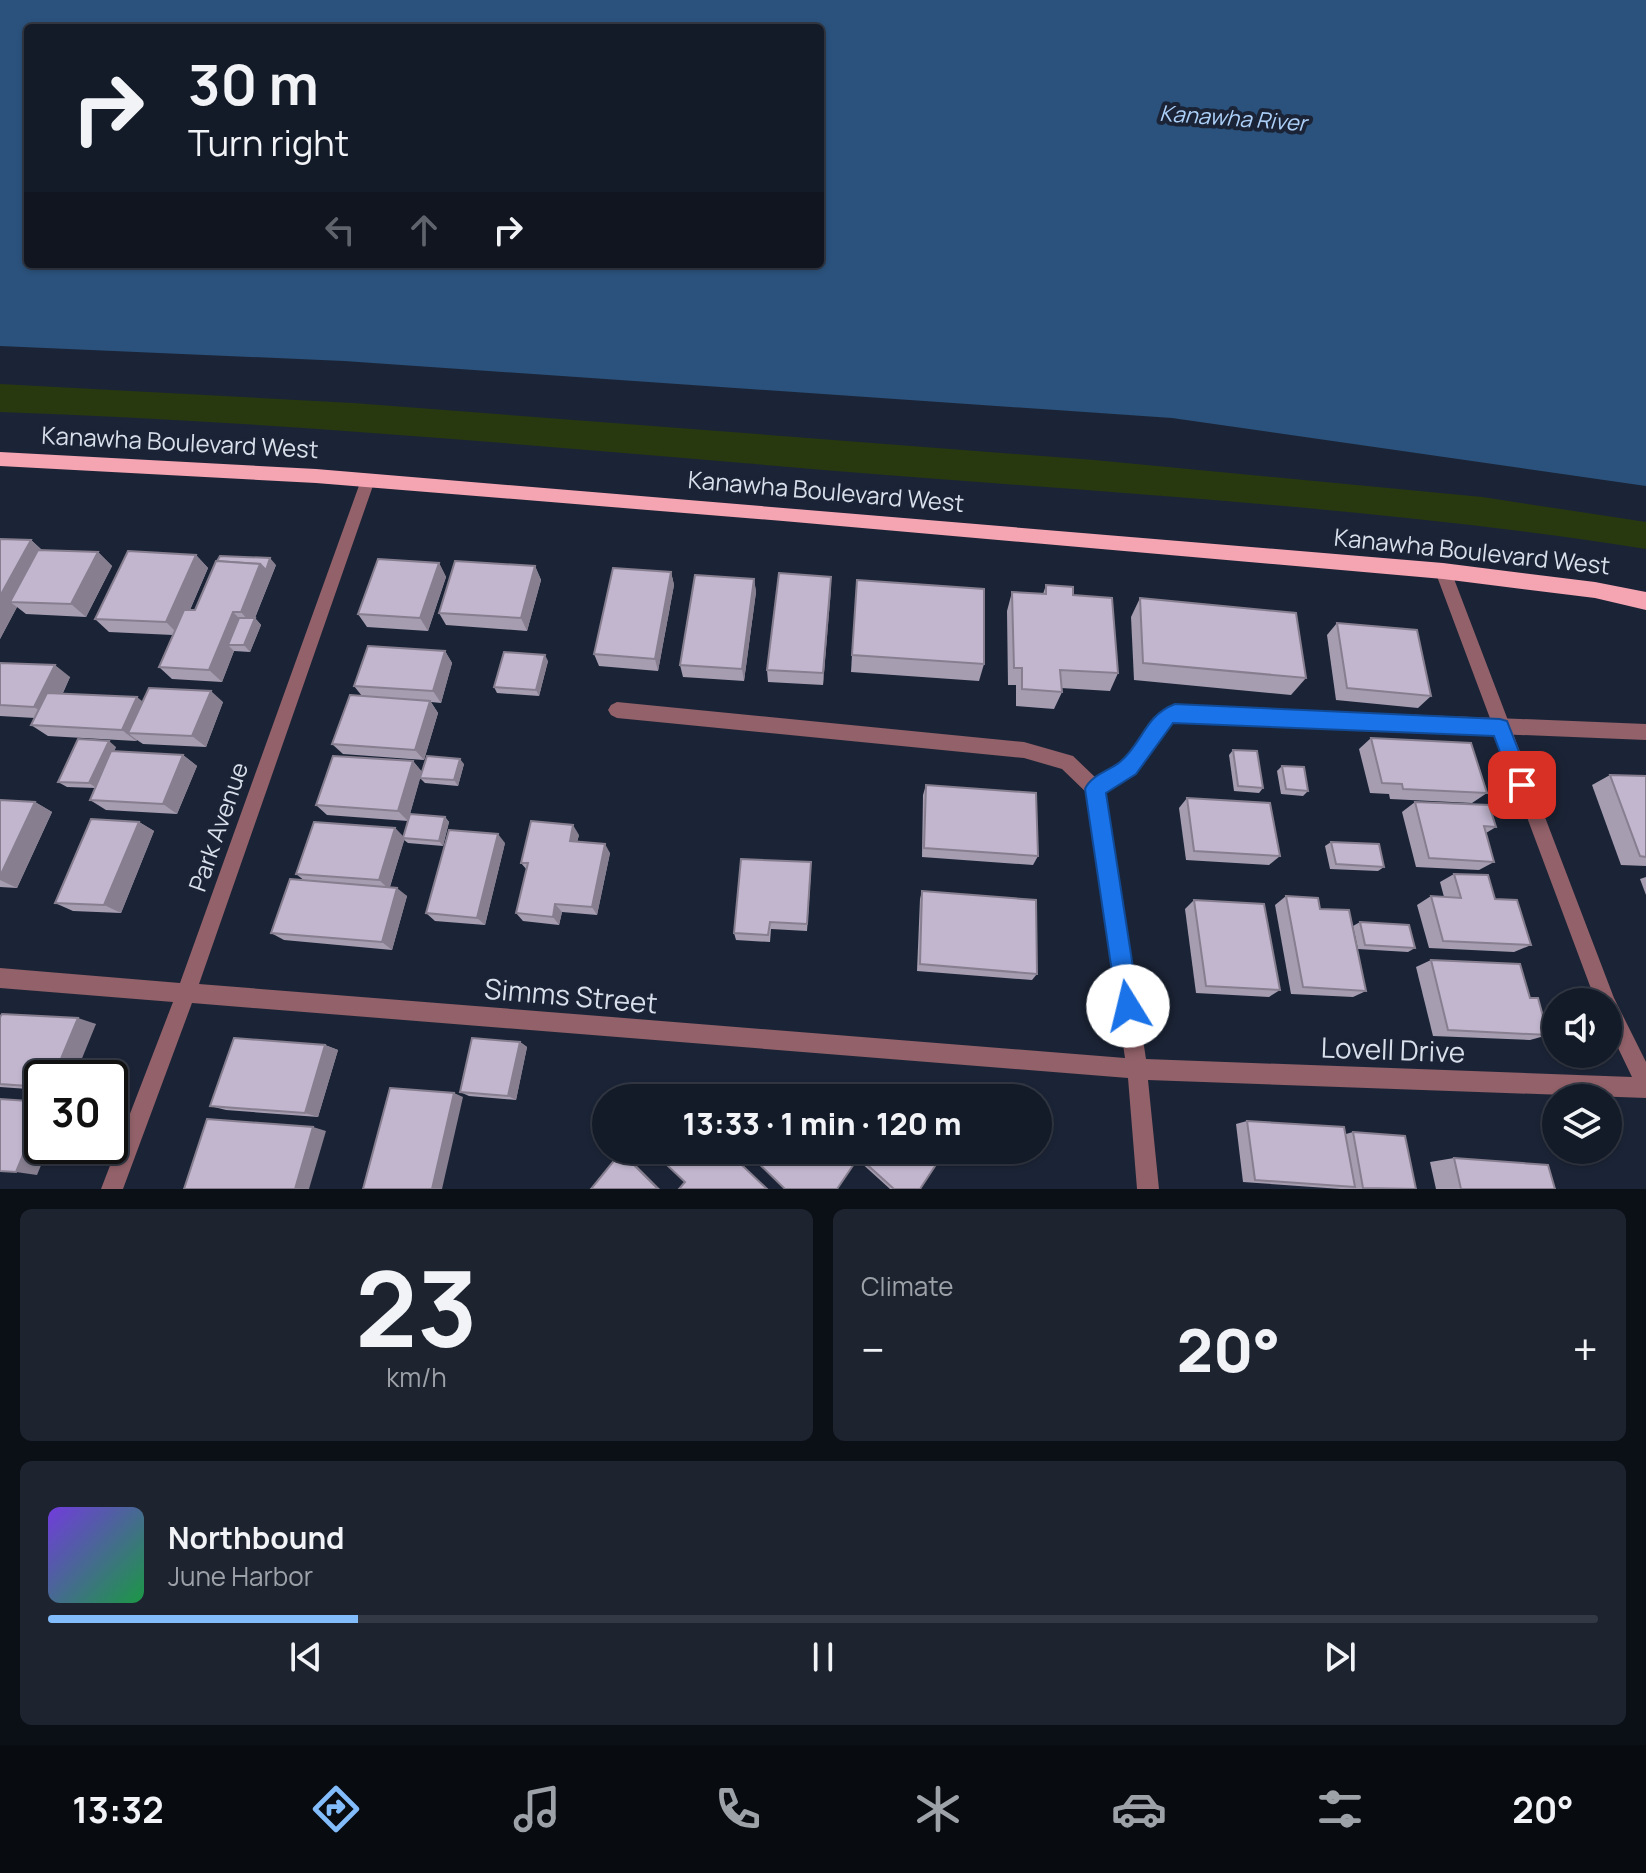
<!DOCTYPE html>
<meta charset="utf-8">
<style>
body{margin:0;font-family:Manrope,sans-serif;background:#1d2430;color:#f1f3f6;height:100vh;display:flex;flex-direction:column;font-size:30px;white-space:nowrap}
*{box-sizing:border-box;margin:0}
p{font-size:26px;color:#9da1a8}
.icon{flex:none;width:44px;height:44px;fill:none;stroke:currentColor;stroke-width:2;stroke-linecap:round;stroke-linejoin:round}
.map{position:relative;height:1189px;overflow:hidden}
.details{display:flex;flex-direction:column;gap:20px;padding:20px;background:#0b0f16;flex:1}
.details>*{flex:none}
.guide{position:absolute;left:24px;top:24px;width:800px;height:244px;border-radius:8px;box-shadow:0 2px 6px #0004,0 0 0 2px #333945;background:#141b28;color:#f1f3f6;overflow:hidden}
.buttons{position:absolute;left:1542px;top:988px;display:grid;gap:16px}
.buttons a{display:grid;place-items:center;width:80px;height:80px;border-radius:50%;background:#141b28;box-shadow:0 2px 6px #0004,0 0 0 2px #333945;font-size:40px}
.speed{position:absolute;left:24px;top:1060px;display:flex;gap:16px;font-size:40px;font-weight:700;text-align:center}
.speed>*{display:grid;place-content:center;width:104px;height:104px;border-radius:50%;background:#141b28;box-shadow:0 2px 6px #0004,0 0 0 2px #333945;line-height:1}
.speed .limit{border:4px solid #111;border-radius:12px;background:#fff;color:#111}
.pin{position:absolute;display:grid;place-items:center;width:68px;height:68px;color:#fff;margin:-34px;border-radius:16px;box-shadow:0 4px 12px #0006}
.me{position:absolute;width:88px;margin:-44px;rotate:351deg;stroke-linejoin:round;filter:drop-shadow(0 0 6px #0008)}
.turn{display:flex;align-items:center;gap:28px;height:168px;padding:0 32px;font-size:36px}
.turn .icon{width:104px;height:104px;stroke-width:2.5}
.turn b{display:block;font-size:56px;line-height:68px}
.lanes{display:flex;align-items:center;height:76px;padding:0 32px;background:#0003;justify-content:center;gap:40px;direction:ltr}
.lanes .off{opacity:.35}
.big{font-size:60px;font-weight:800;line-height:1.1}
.details .widget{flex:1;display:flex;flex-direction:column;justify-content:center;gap:12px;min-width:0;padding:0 28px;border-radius:12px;background:#1d2430}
.details .dial{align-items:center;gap:0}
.dial b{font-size:104px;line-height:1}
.song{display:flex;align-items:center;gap:24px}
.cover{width:96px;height:96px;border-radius:12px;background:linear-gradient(135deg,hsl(260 70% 55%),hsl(140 70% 35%))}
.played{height:8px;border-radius:4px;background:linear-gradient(90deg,#83bcfa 20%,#333945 20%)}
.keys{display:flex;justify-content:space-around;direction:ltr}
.heat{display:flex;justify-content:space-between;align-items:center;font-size:44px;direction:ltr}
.details .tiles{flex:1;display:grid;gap:20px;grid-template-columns:1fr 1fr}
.widget:last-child{grid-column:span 2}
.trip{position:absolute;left:592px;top:1084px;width:460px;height:80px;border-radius:40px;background:#141b28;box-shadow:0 2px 6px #0004,0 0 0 2px #333945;font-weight:800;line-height:80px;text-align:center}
.dock{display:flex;height:128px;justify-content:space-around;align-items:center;background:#080b10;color:#9da1a8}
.dock .icon{width:56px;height:56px}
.dock .on{color:#83bcfa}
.dock b{font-size:36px;color:#f1f3f6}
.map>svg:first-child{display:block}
.green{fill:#283910}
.water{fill:#2b527c;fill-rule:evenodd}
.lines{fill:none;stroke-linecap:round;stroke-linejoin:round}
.service{fill:#926169;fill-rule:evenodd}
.minor{fill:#926169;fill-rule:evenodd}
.primary{fill:#f5a4b2;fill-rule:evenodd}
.wall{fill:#a69db1}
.shaded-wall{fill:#877f90}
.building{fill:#c1b6ce;stroke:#877f90;stroke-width:2}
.route{fill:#1a73e8;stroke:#114b97;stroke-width:2}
.labels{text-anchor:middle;stroke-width:8;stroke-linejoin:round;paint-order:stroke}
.far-water-label{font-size:22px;font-style:italic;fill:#add0f8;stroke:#1b2436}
.street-label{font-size:24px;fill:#d8dfeb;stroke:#1b2436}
.near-street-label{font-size:28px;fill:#d8dfeb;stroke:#1b2436}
</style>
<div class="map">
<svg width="1646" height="1189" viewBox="0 0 1646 1189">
<rect width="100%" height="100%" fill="#1b2436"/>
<path class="green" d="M0,384L353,403L1094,460L1482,497L1646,522V549C1394,509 1140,495 886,475C591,451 296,422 0,412Z"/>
<path class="water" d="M0,0H1646V486L1172,418L344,361L0,346ZM28,28H820V264H28Z"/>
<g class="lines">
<path class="service" d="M617,702L1024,742L1073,756L1096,778L1123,761L1154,717L1175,705L1646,724V740L1177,721L1166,729L1135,773L1095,797L1089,795L1062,769L1024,758L617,718L611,715L608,710L611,705Z"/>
<path class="minor" d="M368,474L375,480L199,984L1125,1058L1086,789L1089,783L1095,781L1101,783L1104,789L1146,1059L1632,1077L1608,1027V1002H1596L1435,571L1437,566H1449L1451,571L1614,998L1646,1062V1098L1148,1080L1159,1189H1137L1128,1078L192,1003L123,1189H101L173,1002L0,988V968L180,983L361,480Z"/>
<path class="primary" d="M0,452L316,469L1443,563L1595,582L1646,592V610L1595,598L1443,579L783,521L316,483L0,466Z"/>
</g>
<g class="wall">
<path d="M0,539L31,540L42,550L98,552L112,566L86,617L26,614L17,607L0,639Z"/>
<path d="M196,555L208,568L190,610H195L276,565L255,618L261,625L250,652L234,651L222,682L172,679L159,667L173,635L109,632L95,619Z"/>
<path d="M439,563L446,577L428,631L367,627L358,614Z"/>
<path d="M535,566L541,580L527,631L446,625L439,613Z"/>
<path d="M671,572L674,585L658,671L599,666L594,654Z"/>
<path d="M831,577L823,685L768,682L767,670Z"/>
<path d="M754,579L756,592L744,681L683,677L680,665Z"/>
<path d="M1046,585L1073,595L1118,673L1110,691L1061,688L1062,692L1054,709L1016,706V685H1008L1007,611L1012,592L1043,594Z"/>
<path d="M1140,598L1306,678L1291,695L1134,680L1131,617Z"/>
<path d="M1337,623L1431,696L1418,708L1336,700L1327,635Z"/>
<path d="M445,651L452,663L441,703L431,702L438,713L424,760L343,754L332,744L362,696L354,686Z"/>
<path d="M852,655L984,664L979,681L851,672Z"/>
<path d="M548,661L539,696L497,693L494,687Z"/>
<path d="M0,663L70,677L63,693L143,702H223L206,747L143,744L137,740L136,741L48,736L31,725L35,718L0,716Z"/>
<path d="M1371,738L1487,793L1472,803L1390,799L1389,794L1370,793L1359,749Z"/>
<path d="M116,747L114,751L183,755L197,766L177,814L106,810L90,800L95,788L67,787L58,782Z"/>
<path d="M1233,750L1263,788L1259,793L1234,791L1229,755Z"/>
<path d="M413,761L422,772L464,764L458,786L425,783L420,778L408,821L327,815L316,805Z"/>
<path d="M1282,766L1308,791L1303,796L1281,794L1277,771Z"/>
<path d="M1610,775L1646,776V866L1621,865L1592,785Z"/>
<path d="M926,785L1038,856L1033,865L922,857L923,795Z"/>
<path d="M1187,798L1280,856L1269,865L1186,860L1179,808Z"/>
<path d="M0,800L35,802L52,812L17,888L0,887Z"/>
<path d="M1415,802L1496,827L1486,833L1494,862L1479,870L1416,867L1402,812Z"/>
<path d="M445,817L449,822L443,846L408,843L404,840L390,887L407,896L392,950L284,940L271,933L305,881L296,874L395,828L403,837Z"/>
<path d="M139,822L154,831L121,913L73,911L55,903Z"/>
<path d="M579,835L577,842L610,853L597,915L562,912L559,925L523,921L516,913L527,870L521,863Z"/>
<path d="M1331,842L1384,867L1378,871L1330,869L1325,846Z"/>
<path d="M505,843L485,925L435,921L426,913Z"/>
<path d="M811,871L807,931L771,929L770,942L736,940L734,933Z"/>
<path d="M1454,874L1495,899L1531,945L1514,952L1429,948L1417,905L1431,896L1444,897L1440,882Z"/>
<path d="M1646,877V895L1640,879Z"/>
<path d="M922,891L1037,974L1032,980L917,971L920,899Z"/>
<path d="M1286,896L1320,909L1366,991L1353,997L1291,994L1275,905Z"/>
<path d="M1194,900L1280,990L1269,997L1196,993L1185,909Z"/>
<path d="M1360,922L1415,948L1408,952L1358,949L1353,926Z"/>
<path d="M1431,960L1530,998L1548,1035L1530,1040L1433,1036L1416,967Z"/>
<path d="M0,1017L96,1024L42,1078V1090L0,1087Z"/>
<path d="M520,1042L527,1047L516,1100L469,1096L460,1092Z"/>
<path d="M325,1045L338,1050L318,1117L226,1110L210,1106Z"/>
<path d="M1247,1121L1346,1134L1353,1132L1416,1189H1341L1243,1182L1236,1124Z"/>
<path d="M847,1150H939L920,1189H890Z"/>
<path d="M1454,1158L1555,1189H1436L1430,1162Z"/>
</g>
<g class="shaded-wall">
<path d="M31,540L46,554L10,602L17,607L0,639V596Z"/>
<path d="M98,552L112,566L86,617L71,604Z"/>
<path d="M196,555L208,568L179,635L166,622Z"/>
<path d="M270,558L276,565L252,625L241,612L260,564Z"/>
<path d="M439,563L446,577L428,631L420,618Z"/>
<path d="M535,566L541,580L527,631L521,618Z"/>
<path d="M671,572L674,585L658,671L655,659Z"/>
<path d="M831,577V590L823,685V673Z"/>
<path d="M754,579L756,592L744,681L742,669Z"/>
<path d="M233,612L245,624L228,645L234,651L222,682L209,670Z"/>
<path d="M255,618L261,625L250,652L244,645Z"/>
<path d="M445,651L452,663L441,703L433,691Z"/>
<path d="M545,655L548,661L539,696L536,690Z"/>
<path d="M55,665L70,677L51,718L34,707Z"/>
<path d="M211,691L223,702L206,747L192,736Z"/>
<path d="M137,697L151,708L128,733L137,740L136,741L122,730Z"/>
<path d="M430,701L438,713L424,760L415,750Z"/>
<path d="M109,741L116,747L98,789L89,783Z"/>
<path d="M183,755L197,766L177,814L163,804Z"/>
<path d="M460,759L464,764L458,786L454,780Z"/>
<path d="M413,761L422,772L408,821L398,811Z"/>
<path d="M35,802L52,812L17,888L0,880V876Z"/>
<path d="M445,817L449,822L443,846L439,841Z"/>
<path d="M139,822L154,831L121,913L104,905Z"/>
<path d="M573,825L579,835L575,850L570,841Z"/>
<path d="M395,828L405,838L389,889L379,880Z"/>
<path d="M498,834L505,843L485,925L477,918Z"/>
<path d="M605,844L610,853L597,915L592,907Z"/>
<path d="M397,888L407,896L392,950L382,942Z"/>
<path d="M555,904L562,912L559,925L553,917Z"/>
<path d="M78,1018L96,1024L74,1078H53Z"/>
<path d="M520,1042L527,1047L516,1100L508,1096Z"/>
<path d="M325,1045L338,1050L318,1117L305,1113Z"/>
<path d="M454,1093L463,1097L442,1189H432Z"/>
<path d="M42,1109V1146H49L37,1175L16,1172Z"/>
<path d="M313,1127L326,1131L309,1189H295Z"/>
<path d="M621,1152L626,1155L660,1189H658Z"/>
</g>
<g class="building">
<path d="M0,539L31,540L0,596Z"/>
<path d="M38,550L98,552L71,604L10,602Z"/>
<path d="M128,551L196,555L166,622L95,619Z"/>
<path d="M220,556L270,558L266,570L260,564L217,561Z"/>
<path d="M378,559L439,563L420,618L358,614Z"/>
<path d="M216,561L260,564L241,612H233L209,670L159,667L184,610H195Z"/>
<path d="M455,561L535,566L521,618L439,613Z"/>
<path d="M613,568L671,572L655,659L594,654Z"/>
<path d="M779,573L831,577L823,673L767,670Z"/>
<path d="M695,575L754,579L742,669L680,665Z"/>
<path d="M857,580L984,589V664L852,655Z"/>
<path d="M1046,585L1073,587V595L1112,598L1118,673L1060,670L1062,692L1022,689V668H1014L1012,592L1046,594Z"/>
<path d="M1140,598L1296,613L1306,678L1143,663Z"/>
<path d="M239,618H255L244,645H228Z"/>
<path d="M1337,623L1417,630L1431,696L1347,688Z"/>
<path d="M368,646L445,651L433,691L354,686Z"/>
<path d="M504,652L545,655L536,690L494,687Z"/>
<path d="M0,663L55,665L34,707L0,705Z"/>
<path d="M149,688L211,691L192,736L128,733Z"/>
<path d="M47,693L137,697L122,730L31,725Z"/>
<path d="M350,695L430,701L415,750L332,744Z"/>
<path d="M1371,738L1471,743L1487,793L1403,789L1402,784L1382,783Z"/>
<path d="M78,739L109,741L89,783L58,782Z"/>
<path d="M1233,750L1257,751L1263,788L1238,786Z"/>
<path d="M111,751L183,755L163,804L90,800Z"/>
<path d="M333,756L413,761L398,811L316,805Z"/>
<path d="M427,756L460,759L454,780L420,778Z"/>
<path d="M1282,766L1304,767L1308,791L1286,789Z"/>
<path d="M1610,775L1646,776V857L1640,856Z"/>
<path d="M926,785L1036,793L1038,856L924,848Z"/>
<path d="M1187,798L1270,803L1280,856L1194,851Z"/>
<path d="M0,800L35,802L0,876Z"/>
<path d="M1415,802L1489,805L1496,827L1484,826L1494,862L1429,858Z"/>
<path d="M410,814L445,817L439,841L403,838Z"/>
<path d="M91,819L139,822L104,905L55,903Z"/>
<path d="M531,821L573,825L570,841L605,844L592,907L555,904L553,917L516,913L528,863H521Z"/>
<path d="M314,822L395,828L379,880L296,874Z"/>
<path d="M449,830L498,834L477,918L426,913Z"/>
<path d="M1331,842L1379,844L1384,867L1336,864Z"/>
<path d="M741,859L811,862L807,924L770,922L768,935L734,933Z"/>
<path d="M1454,874L1488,875L1495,899L1517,900L1531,945L1443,941L1431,896L1461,898Z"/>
<path d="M290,879L397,888L382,942L271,933Z"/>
<path d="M922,891L1036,900L1037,974L920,964Z"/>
<path d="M1286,896L1318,898L1320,909L1349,910L1366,991L1303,987Z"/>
<path d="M1194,900L1264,904L1280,990L1206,986Z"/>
<path d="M1360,922L1409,925L1415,948L1365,945Z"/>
<path d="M1431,960L1520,964L1530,998H1538L1548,1035L1448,1030Z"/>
<path d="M2,1014L78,1018L53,1078H42V1087L0,1084V1017Z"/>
<path d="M234,1038L325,1045L305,1113L210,1106Z"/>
<path d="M472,1038L520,1042L508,1096L460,1092Z"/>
<path d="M390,1088L454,1093L432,1189H363Z"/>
<path d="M0,1099L42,1102V1109L16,1172L0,1171Z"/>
<path d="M207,1119L313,1127L295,1189H184Z"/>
<path d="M1247,1121L1344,1127L1355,1187L1255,1180Z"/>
<path d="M1353,1132L1405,1136L1416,1189L1363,1188Z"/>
<path d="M681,1150H726L767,1189H679L685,1182L668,1166Z"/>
<path d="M755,1150H839L854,1164L837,1189H785L751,1156Z"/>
<path d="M851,1150H939L943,1154L920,1189H894Z"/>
<path d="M621,1152L658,1189H591Z"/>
<path d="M1454,1158L1548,1165L1555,1189H1461Z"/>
</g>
<path class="route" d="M1175,704L1500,719L1507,721L1532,785L1529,792L1522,794L1515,792L1494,736L1173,723L1136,774L1106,793L1139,1006L1136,1014L1128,1018L1120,1014L1117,1006L1085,789C1091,775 1109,771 1120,762C1143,743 1144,716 1175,704Z"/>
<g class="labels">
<g class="far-water-label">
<text transform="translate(1233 118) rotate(4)" y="8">Kanawha River</text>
</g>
<g class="street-label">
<text transform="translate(180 443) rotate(3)" y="8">Kanawha Boulevard West</text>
<text transform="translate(826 492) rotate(5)" y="8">Kanawha Boulevard West</text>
<text transform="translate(1472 552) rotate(6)" y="8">Kanawha Boulevard West</text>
<text transform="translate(219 827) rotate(-71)" y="8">Park Avenue</text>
</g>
<g class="near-street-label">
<text transform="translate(571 996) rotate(5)" y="10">Simms Street</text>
<text transform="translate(1393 1050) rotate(2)" y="10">Lovell Drive</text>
</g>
</g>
</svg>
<div class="buttons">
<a><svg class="icon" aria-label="sound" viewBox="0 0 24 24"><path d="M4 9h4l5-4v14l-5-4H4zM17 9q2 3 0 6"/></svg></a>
<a><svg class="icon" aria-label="layers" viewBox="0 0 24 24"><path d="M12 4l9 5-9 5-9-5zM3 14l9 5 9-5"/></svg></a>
</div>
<div class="speed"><div class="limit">30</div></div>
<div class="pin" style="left:1522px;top:785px;background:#d93025"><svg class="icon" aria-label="arrive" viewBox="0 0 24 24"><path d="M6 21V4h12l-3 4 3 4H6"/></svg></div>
<svg class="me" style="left:1128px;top:1006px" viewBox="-20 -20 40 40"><circle r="19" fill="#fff"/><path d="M0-13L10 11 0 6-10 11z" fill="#1a73e8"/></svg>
<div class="trip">13:33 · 1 min · 120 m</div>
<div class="guide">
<div class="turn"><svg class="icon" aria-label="right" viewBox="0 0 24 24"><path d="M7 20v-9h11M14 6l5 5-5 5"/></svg><div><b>30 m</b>Turn right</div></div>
<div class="lanes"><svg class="icon off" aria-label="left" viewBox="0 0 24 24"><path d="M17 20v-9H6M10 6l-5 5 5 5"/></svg><svg class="icon off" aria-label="ahead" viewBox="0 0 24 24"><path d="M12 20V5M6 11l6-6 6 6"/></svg><svg class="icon" aria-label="right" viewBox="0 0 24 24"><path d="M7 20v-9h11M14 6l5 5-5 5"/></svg></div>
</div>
</div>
<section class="details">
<div class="tiles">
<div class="widget dial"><b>23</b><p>km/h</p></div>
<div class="widget"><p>Climate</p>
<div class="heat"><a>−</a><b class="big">20°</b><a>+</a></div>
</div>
<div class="widget">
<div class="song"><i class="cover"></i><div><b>Northbound</b><p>June Harbor</p></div></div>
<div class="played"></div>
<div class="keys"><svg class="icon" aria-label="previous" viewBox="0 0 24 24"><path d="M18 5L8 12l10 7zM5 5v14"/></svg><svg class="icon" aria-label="pause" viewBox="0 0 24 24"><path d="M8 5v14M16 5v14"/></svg><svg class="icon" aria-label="next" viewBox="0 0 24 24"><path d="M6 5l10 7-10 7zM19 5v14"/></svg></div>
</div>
</div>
</section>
<nav class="dock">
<b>13:32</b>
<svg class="icon on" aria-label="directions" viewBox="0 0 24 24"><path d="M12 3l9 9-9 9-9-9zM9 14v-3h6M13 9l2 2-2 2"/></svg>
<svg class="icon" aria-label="music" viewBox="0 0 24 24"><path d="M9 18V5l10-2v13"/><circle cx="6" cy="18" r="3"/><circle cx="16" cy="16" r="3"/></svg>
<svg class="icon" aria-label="phone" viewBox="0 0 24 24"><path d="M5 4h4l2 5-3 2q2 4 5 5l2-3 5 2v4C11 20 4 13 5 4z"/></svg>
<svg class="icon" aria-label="climate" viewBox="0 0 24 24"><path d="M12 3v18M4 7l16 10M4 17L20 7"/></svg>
<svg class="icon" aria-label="car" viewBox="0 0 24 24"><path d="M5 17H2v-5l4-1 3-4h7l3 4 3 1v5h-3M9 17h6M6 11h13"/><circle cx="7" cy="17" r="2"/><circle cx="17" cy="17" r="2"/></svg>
<svg class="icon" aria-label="filters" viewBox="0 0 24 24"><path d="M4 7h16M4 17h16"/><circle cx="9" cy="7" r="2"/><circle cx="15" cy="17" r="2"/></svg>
<b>20°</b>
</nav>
